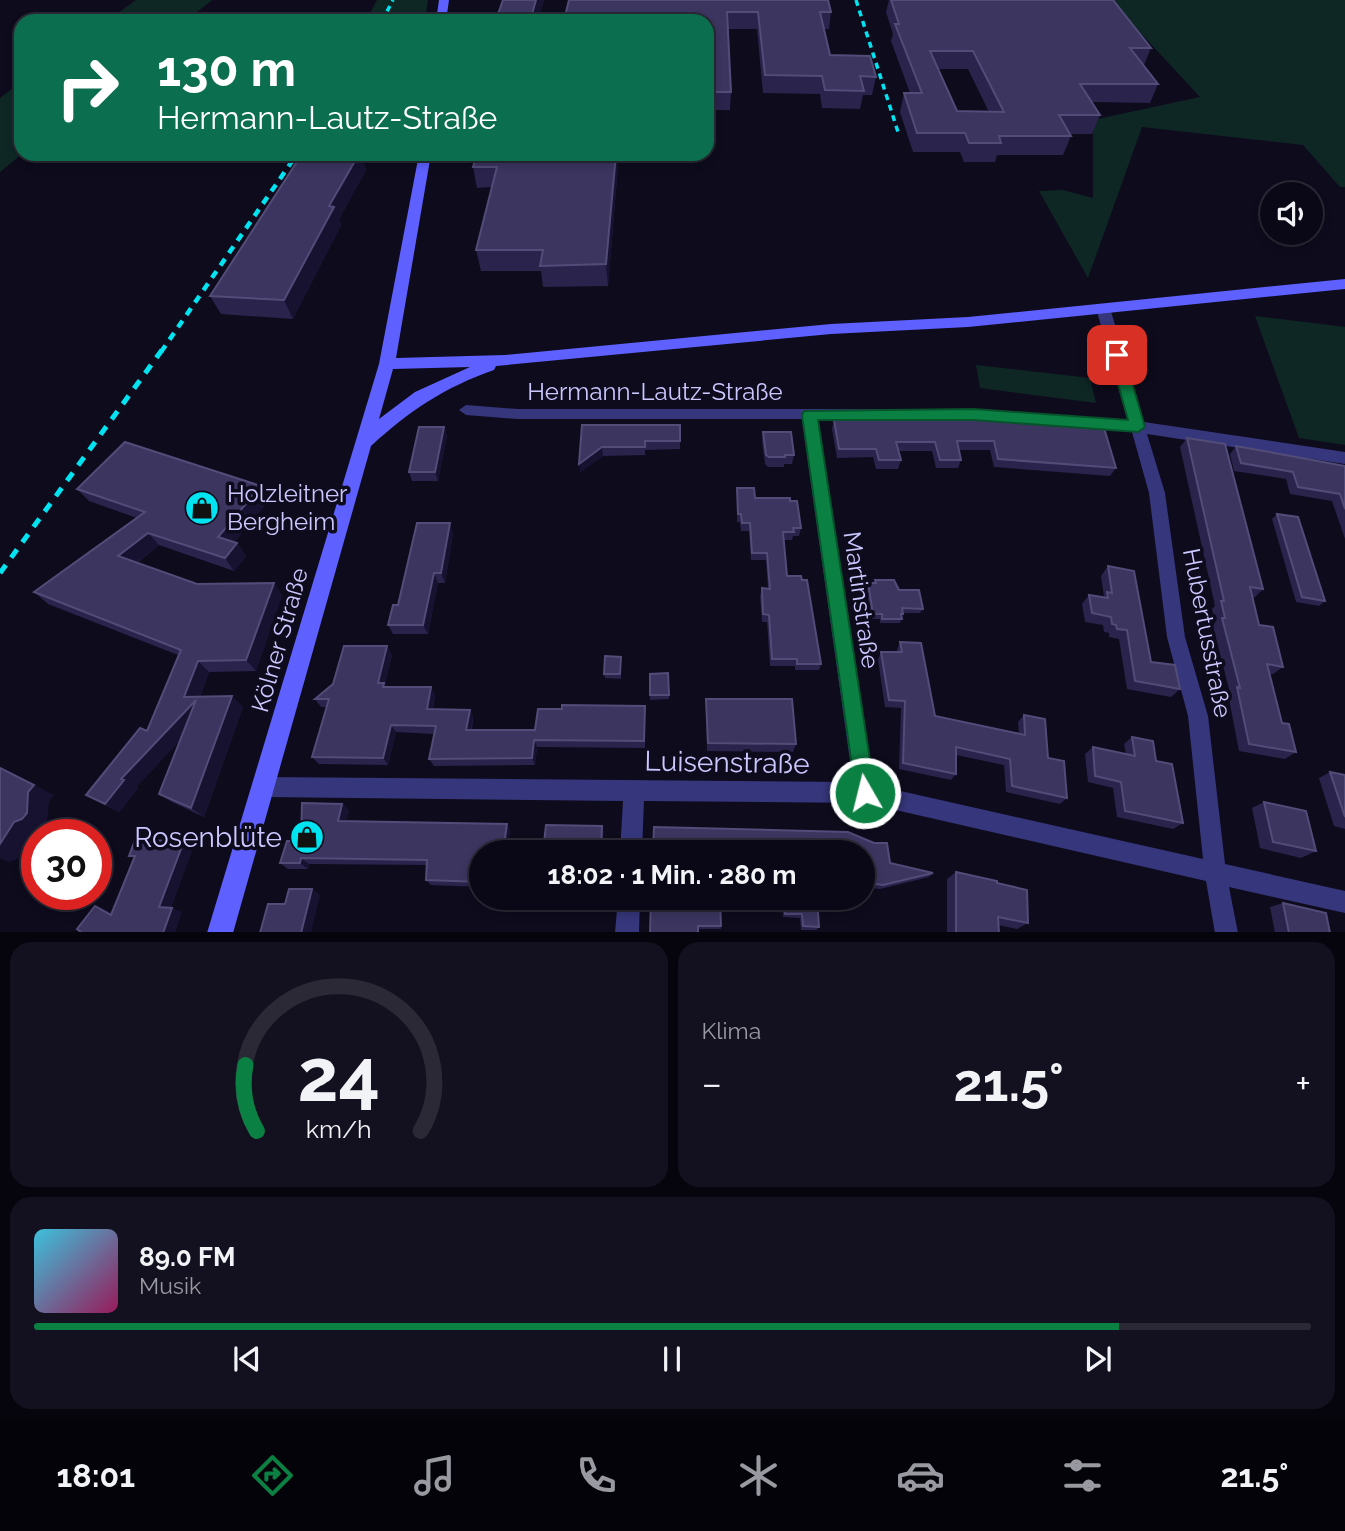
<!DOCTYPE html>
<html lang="de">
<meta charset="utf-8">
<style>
body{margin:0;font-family:Raleway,sans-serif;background:#13111f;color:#f1f3f6;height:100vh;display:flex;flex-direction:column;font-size:26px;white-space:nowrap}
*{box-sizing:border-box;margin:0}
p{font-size:23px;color:#999aa1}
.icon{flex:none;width:38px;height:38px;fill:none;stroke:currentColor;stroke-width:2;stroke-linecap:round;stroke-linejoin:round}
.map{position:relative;height:932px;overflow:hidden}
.sheet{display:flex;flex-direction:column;gap:10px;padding:10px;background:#06040c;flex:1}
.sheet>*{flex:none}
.guide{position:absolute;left:14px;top:14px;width:700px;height:147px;border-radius:21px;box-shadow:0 4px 10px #0003,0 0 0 2px #2a2935;background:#0b6e4f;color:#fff;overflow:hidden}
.tools{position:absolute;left:1260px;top:182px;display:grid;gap:14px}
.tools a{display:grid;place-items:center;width:63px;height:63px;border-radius:50%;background:#0a0816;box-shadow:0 4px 10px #0003,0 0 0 2px #2a2935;font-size:35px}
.speed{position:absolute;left:21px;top:819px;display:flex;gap:14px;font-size:35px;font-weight:700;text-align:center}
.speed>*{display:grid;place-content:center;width:91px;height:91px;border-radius:50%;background:#0a0816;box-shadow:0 4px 10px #0003,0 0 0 2px #2a2935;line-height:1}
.speed .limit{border:10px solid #d22;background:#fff;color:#111}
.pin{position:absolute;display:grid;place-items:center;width:60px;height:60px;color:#fff;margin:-30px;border-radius:14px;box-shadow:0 4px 10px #0006}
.me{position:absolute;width:77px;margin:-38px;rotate:352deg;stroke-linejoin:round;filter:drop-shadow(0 0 5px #0008)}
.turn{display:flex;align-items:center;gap:24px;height:147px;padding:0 28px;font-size:32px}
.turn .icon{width:91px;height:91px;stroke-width:2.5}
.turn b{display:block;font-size:49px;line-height:60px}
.big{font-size:52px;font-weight:700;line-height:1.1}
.sheet .widget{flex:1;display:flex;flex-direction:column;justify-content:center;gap:10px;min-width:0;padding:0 24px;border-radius:21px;background:#13111f}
.sheet .dial{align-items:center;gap:0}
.dial svg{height:182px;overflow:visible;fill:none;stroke:#2a2935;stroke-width:7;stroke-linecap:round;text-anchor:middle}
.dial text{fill:#f1f3f6;stroke:none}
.song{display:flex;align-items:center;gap:21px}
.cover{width:84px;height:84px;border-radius:10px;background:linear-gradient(135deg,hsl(190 70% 55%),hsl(330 70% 35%))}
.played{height:7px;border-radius:4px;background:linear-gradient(90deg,#0b8043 85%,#2a2935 85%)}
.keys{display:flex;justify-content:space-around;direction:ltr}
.heat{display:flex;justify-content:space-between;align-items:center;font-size:38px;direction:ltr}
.sheet .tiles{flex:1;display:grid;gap:10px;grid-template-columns:1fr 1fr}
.widget:last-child{grid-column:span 2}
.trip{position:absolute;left:469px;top:840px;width:406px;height:70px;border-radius:35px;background:#0a0816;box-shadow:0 4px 10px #0003,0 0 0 2px #2a2935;font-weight:700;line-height:70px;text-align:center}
.tab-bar{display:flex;height:112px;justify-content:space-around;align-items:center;background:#040309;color:#999aa1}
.tab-bar .icon{width:49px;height:49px}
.tab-bar .active{color:#0b8043}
.tab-bar b{font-size:32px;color:#f1f3f6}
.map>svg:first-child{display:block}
.green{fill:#0e2725}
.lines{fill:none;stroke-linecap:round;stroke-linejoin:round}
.street{fill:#36367c;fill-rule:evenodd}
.secondary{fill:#5e61ff;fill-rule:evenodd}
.rail-far2{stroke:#00e4f2;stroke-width:3.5;stroke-dasharray:6 5;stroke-linecap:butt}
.rail-far1{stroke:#00e4f2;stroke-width:4.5;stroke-dasharray:8 7;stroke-linecap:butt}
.rail{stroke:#00e4f2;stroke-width:5;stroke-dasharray:10 9;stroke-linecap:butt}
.wall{fill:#2a234c;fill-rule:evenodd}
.shaded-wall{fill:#181231}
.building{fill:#3b355f;stroke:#524c78;stroke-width:2;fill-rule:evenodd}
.route{fill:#0b8043;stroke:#07532c;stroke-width:2}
.labels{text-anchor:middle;stroke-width:7;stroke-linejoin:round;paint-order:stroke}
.street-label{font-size:24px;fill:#cbc7ff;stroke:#0e0b1d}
.poi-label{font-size:24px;fill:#cbc7ff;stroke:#0e0b1d;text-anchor:start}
.near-street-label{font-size:28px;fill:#cbc7ff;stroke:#0e0b1d}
.near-poi-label{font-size:28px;fill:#cbc7ff;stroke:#0e0b1d;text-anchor:end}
</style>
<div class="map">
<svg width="1345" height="933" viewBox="0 0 1345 933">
<rect width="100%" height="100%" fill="#0e0b1d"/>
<g class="green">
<path d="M136,0H212L186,21H107Z"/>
<path d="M377,0H428L425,21H366Z"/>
<path d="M1110,0H1345V187H1340L1303,145L1142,127L1088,278L1039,191L1063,190L1093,198V120L1200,97Z"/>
<path d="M21,82L22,154L0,172V98Z"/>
<path d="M1255,316L1345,327V445L1299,438Z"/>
<path d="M976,365L1090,378L1096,403L980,388Z"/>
</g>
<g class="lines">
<g class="street">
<path d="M1103,304L1110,308L1144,422L1345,452V464L1147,434L1165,493L1185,637L1208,716L1225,864L1345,891V913L1229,887L1238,933H1215L1206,881L865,803L644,801L642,852H620L623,801L265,797L258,794L255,787L258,780L265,777L853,782L802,419H518L466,415L459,410L466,405L518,409H973L1128,421L1096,308ZM817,419H973L1132,432L1149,493L1167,637L1188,716L1203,859L874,785Z"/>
<path d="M618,898H640L639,933H615Z"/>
</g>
<g class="secondary">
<path d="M439,0H449L446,21H436Z"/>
<path d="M419,154H431L396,358L505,355L831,324L968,317L1345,279V289L968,327L831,334L496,366L494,370C445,387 409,411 371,446L233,933H207L379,364ZM470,367L415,392L379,419L393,369Z"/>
</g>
<g class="rail-far2">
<path d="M856,0L898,132"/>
<path d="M382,21L393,0"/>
</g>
<path class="rail-far1" d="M161,352L297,154"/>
<path class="rail" d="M0,573L162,350"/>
</g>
<g class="wall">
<path d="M503,0H544L538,21H499L498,14Z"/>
<path d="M569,0L831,12L829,29H824L830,55L876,77L872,95H863L860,109L822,108L820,94L763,93L757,29H728L731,92L730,110H707V21H564Z"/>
<path d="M889,0H1113L1151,48L1144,65L1158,84L1150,103L1092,102L1100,115L1092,134H1069L1071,136L1063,155H997L995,162H964L960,152H913L900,112L904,93H910L891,41L893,34L886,12ZM938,69H968L989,112L957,111Z"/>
<path d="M302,154H361L366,170L339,219L341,225L293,319L221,314L210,296Z"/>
<path d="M477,154H619L608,286L543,287L541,271H481L476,250L492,187L477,188L473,167Z"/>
<path d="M985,419L1116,468L1110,476L994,467L990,450H959L961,460L958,468H936L932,451H898L901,460L898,469H876L873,457L837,458L832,429L834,420Z"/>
<path d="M582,425H680V449L645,450V455L603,456L580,472Z"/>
<path d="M444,427L447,436L438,481H412L409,472Z"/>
<path d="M763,432L794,455L792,464H784V467H768L765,464L762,441Z"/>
<path d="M1187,438L1263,589L1254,598L1252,597L1259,625L1283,667L1273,674H1269L1282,723L1296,752L1285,759L1239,751L1228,694L1230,693L1213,626L1215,623L1212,609L1215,606L1180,447Z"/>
<path d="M1236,446L1345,466V539L1332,501L1290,494L1286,479L1234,471L1230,454Z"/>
<path d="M737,488L755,498L790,501L801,528L799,536H793L792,540H783L787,576L821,664L819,670H795V666H770L767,622H762L760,596L762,588L768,589L766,560H751L749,531H741L740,522H737Z"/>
<path d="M77,489L270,499L234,542L237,543L246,556L234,571L159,545L137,563L197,584L282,595L256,671L209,672L200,697L243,707L204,817L172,802L159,794L181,739L136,787L138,788L119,812L86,795L147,731L178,655L48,604L34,592L137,518L89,501Z"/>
<path d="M1277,514L1325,601L1319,606L1296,602L1272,519Z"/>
<path d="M453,533L445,583H438L428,634H393L388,625L398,605Z"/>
<path d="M1108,566L1151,662L1180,689L1171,697L1127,689L1119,639L1109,637V633L1104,632L1103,625L1085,622L1082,604L1089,595L1103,598L1104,597L1101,576Z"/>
<path d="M875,580L899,590L923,609L920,613H903L900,623H880V619H872L866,588L868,583H874Z"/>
<path d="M900,642L935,716L1019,733L1018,722L1024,715L1048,758L1067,798L1060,804L1006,792L1004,765L956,755V774L951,780L899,769L901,708L885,707L878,660L881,652H897V650Z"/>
<path d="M387,646L392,655L385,684L386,687L435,695L433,709L470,710L473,717L472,730H535L562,709L645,706V748L537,747L535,765L434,766L429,759L434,734L396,732L388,765L319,764L312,757L327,707H321L315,699Z"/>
<path d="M621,657V679L605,678L604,674Z"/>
<path d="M668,673L669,699L650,700V674Z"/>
<path d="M706,699L796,744L793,752L707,751Z"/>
<path d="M1132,737L1156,761L1183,823L1173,829L1117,817L1113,788L1088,782L1085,754L1093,747L1126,754L1124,744Z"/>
<path d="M1330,772L1345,775V829L1334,826L1319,778Z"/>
<path d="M1264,802L1316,851L1301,858L1260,848L1252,808Z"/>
<path d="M342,804L349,810L346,821L507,824L510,830L507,852H481V887L431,885L426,880V865L309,864L308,869H288L280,863L301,841Z"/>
<path d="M863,852L890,863L933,873L929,877L880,889L863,887Z"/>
<path d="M956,872L997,883L1028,923L1017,929L998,925L999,933H947V879Z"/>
<path d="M538,898H586L585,910H539L537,906Z"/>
<path d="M651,898H752V900L750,904L720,903L721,926V929H698Z"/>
<path d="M782,898H817L819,927L816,930H801L800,918L783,917Z"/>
<path d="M1283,903L1330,933H1275L1270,907Z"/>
</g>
<g class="shaded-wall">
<path d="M536,0H544L538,21H533L532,14Z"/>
<path d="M359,154H361L366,170L339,219L341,225L293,319L284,300L329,206Z"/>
<path d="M616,154H619L608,286L606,264Z"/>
<path d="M444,427L447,436L438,481L435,472Z"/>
<path d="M602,447L603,456L580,472L579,464Z"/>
<path d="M261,486L270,499L228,549L218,537Z"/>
<path d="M450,523L453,533L445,583L441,573Z"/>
<path d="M148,533L159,545L130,568L118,556Z"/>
<path d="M237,543L246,556L234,571L225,558Z"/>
<path d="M434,573L438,583L428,634L423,625Z"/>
<path d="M274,583L282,595L256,671L246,660Z"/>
<path d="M387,646L392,655L385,684L389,692L378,683Z"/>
<path d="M198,661L209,672L198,702L208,710L136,787L138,788L119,812L105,804L121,779L184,697Z"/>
<path d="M431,687L435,695L431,717L427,709Z"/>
<path d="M232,696L243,707L204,817L191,808Z"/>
<path d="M470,710L473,717L470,737L466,730Z"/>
<path d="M391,725L396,732L388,765L383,758Z"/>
<path d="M534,740L537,747L535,765L532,758Z"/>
<path d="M34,785L54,795L49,802L47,823L43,829L35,831L19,858L9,862L0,858V844L14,822L28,792Z"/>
<path d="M342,804L349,810L345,827L338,821Z"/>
<path d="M507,824L510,830L507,852H503Z"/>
<path d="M602,826L604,831L602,852H601Z"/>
<path d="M184,841L194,846L170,911L159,907Z"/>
<path d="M301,858L309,864L308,869L300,863Z"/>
<path d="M312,889L320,895L311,933H301Z"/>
<path d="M584,898H586L585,910L584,906Z"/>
<path d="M95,906L107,910L122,920L111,915Z"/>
<path d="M172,908L182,912L175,933H163Z"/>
</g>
<g class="building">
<path d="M503,0H536L532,14H523L521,21H501L504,14H498Z"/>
<path d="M569,0H828L831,12H820L830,55L870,56L876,77L860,76L864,91L825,90L822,76L765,75L758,12H727L731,92H707V21L564,20Z"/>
<path d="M891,0H1113L1151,48H1130L1158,84H1080L1100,115H1059L1071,136H999L1001,143H969L965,133H917L904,93H922L895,24H899ZM930,51H973L1004,112L957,111Z"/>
<path d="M302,154H359L329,206L334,207L284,300L210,296Z"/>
<path d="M477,154H616L606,264L540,266L543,250H476L497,167H473Z"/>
<path d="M985,419L1104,428L1116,468L998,459L994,441H957L961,460H940L935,442H896L901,460H879L876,449H839L834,420Z"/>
<path d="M582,425H680V441H645V447H602L579,464Z"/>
<path d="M419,427H444L435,472H409Z"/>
<path d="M763,432H791L794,455H785V457H769L766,455Z"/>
<path d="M1187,438L1225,444L1263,589L1250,587L1259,625L1273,627L1283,667L1267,664L1282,723L1289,724L1296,752L1249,744L1237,687L1240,688L1222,618H1225L1221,601H1224Z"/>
<path d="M125,442L261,486L218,537L237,543L225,558L148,533L118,556L197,584L274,583L246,660L198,661L184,697L232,696L191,808L159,794L196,700L121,779L124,780L105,804L86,795L140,728L147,731L181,650L34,592L145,512L77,489Z"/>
<path d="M1236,446L1345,466V509L1340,494L1298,487L1293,472L1241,463Z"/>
<path d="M737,488H754L755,498H790V501H797L801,528H793L794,532H783L787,576H801L802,580H807L821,664H797V659H772L769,615L763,614L762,588L770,589L767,553H752L750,523H742L741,514H738Z"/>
<path d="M1277,514L1298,517L1325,601L1302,597Z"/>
<path d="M417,523H450L441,573H434L423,625H388L393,605H398Z"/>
<path d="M1108,566L1134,571L1151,662L1175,665L1180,689L1135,681L1127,630L1117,629L1116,625L1112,624L1111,617L1092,613L1089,595L1108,598L1107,592L1112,593Z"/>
<path d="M875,580H894L899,590H919L923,609L902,608L903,614H901L902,619H882V614H873L868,583H876Z"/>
<path d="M900,642L921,643L935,716L1025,735L1024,715L1045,719L1048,758L1064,761L1067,798L1012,786L1010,759L956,747V774L903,763L905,701L889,700L881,652H902Z"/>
<path d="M344,646H387L378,683H384L383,687H431L427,709L470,710L466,730H535L538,709H562V705L645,706L644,741L534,740L532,758L429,759L436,726L391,725L383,758L312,757L329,699H315L333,684Z"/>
<path d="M605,656L621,657L620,674H604Z"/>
<path d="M668,673L669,695H650V674Z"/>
<path d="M706,699H792L796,744L708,743Z"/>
<path d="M1132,737L1153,741L1156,761L1172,764L1183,823L1125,811L1121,782L1095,776L1093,747L1135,756Z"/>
<path d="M0,768L34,785L28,792L27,813L22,819L14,822L0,844Z"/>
<path d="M1330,772L1345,775V817Z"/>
<path d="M1264,802L1306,811L1316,851L1273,842Z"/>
<path d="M302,803L342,804L338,821L507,824L503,852H481V882L426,880L427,860L301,858L300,863H280L287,841H301Z"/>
<path d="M546,825L602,826L601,852H543Z"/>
<path d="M654,827L848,832L874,843H887L890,863L933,873L883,885L863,882V852H653Z"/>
<path d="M135,840L184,841L159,907L172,908L163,933H82L77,929L95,906L111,915L135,856H129Z"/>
<path d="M956,872L997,881V883L1027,890L1028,923L998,917L999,933H956Z"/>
<path d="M289,889H312L301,933H260L268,904H285Z"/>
<path d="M538,898H584V906H537Z"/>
<path d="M651,898H752V900L720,899L721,926H698V933H650Z"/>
<path d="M784,898H817L819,927L803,926L802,914H785Z"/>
<path d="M1283,903L1326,913L1330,933H1289Z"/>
</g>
<path class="route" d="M1117,351L1124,355L1145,427L1138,432L973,420H818L875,793L872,801L865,804L857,801L802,415L804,411L973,409L1128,420L1110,355Z"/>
<defs>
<g id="shop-disc" transform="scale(1.75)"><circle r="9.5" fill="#00e4f2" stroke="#0e0b1d"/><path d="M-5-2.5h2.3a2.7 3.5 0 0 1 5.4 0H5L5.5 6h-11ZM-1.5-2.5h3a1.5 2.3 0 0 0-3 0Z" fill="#111"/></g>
</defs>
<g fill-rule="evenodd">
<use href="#shop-disc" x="202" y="508"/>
<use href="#shop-disc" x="307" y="837"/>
</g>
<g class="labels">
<g class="street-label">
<text x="655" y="400">Hermann-Lautz-Straße</text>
<text transform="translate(861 600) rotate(82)" y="8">Martinstraße</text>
<text transform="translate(1207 633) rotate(79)" y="8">Hubertusstraße</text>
<text transform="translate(280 640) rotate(-74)" y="8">Kölner Straße</text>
</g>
<g class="poi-label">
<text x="227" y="502">Holzleitner<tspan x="227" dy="28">Bergheim</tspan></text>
</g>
<g class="near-street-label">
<text transform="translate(727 762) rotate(1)" y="10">Luisenstraße</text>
</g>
<g class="near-poi-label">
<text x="282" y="847">Rosenblüte</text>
</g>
</g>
</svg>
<div class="tools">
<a><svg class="icon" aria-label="sound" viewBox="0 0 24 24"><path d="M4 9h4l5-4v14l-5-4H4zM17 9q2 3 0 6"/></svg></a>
</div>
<div class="speed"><div class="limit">30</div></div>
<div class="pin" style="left:1117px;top:355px;background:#d93025"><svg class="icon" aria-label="arrive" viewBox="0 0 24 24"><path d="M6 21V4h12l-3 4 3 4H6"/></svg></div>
<svg class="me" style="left:865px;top:793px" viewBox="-20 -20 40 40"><circle r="17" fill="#0b8043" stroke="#fff" stroke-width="3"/><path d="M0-11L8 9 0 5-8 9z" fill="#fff"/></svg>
<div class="trip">18:02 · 1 Min. · 280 m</div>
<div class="guide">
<div class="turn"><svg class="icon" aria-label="right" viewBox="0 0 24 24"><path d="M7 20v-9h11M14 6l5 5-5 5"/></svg><div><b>130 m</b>Hermann-Lautz-Straße</div></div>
</div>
</div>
<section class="sheet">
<div class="tiles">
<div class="widget dial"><svg viewBox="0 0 100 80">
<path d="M14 69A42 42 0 1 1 86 69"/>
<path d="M14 69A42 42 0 0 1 9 40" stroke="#0b8043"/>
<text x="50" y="56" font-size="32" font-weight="700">24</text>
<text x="50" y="72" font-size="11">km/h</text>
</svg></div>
<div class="widget"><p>Klima</p>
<div class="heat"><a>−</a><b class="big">21.5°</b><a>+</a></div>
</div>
<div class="widget">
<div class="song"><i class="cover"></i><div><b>89.0 FM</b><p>Musik</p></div></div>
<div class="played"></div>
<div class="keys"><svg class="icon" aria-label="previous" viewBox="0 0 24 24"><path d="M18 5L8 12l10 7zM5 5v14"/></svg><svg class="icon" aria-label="pause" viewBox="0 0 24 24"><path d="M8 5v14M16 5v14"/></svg><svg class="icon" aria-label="next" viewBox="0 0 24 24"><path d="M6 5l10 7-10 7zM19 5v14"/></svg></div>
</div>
</div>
</section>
<nav class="tab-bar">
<b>18:01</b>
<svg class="icon active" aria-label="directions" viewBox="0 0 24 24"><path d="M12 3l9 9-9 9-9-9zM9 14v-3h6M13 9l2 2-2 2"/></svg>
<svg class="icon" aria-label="music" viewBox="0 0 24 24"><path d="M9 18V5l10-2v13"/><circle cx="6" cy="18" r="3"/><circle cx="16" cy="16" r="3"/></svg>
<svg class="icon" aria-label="phone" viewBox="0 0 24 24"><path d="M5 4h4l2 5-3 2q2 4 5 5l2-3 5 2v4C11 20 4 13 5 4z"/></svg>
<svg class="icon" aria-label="climate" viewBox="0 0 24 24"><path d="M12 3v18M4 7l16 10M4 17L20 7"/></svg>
<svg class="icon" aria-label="car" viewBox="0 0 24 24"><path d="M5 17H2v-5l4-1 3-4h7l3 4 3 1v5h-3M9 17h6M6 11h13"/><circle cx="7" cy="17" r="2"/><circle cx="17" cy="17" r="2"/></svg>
<svg class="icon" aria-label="filters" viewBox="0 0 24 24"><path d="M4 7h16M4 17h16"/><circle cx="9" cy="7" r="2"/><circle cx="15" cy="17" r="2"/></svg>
<b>21.5°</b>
</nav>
